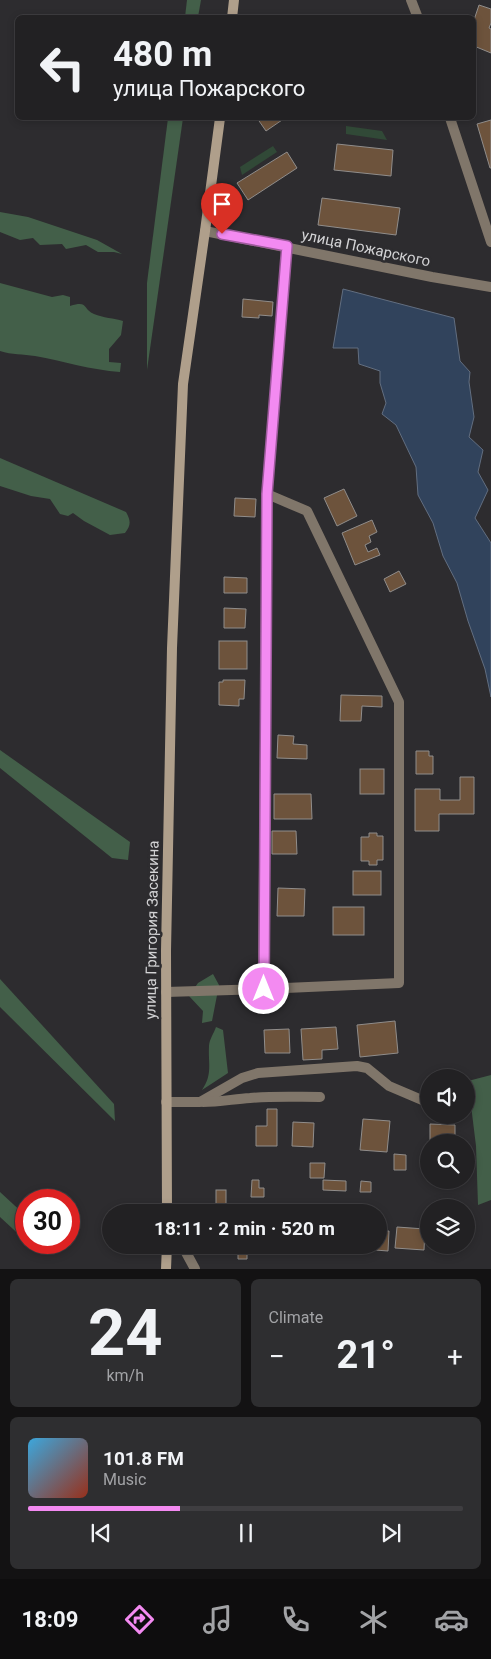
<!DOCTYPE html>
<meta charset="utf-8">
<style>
body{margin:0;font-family:Roboto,sans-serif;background:#2e2e30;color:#f1f3f6;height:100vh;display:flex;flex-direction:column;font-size:19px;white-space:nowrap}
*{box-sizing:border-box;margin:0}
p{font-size:16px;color:#a2a3a6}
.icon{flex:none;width:28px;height:28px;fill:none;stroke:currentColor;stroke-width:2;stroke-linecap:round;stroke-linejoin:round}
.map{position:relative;height:1269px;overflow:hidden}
.details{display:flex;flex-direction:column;gap:10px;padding:10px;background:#131213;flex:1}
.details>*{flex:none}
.hud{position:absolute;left:15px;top:15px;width:461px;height:105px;border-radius:8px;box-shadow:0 2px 8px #0003,0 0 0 1px #3f3e41;background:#222123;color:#f1f3f6;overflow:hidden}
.controls{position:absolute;left:420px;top:1069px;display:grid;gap:10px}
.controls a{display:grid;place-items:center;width:55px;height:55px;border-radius:50%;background:#222123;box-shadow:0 2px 8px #0003,0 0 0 1px #3f3e41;font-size:25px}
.speed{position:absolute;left:15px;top:1189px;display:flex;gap:10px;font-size:25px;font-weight:700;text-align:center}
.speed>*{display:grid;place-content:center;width:65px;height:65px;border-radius:50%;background:#222123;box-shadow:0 2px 8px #0003,0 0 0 1px #3f3e41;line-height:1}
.speed .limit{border:8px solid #d22;background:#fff;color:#111}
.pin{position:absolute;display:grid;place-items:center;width:42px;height:42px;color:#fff;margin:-51px -21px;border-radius:50% 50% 50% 0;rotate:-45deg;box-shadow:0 0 5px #0007}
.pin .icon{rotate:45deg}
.me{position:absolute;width:55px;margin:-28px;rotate:0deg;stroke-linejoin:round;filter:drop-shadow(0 0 4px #0008)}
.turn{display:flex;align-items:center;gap:18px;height:105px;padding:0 15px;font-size:22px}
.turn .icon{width:65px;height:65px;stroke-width:2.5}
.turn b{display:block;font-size:35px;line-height:42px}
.big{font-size:38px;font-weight:700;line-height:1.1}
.details .tile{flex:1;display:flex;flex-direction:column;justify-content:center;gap:8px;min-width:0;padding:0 18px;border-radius:8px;background:#2e2e30}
.details .dial{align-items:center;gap:0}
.dial b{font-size:65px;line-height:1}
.song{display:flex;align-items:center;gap:15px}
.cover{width:60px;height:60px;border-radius:8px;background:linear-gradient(135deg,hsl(200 70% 55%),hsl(10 70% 35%))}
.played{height:5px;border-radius:2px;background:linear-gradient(90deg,#f38af1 35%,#3f3e41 35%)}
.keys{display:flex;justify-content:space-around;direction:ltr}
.heat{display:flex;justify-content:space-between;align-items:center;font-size:28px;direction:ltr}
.details .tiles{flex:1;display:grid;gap:10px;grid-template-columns:1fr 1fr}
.tile:last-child{grid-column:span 2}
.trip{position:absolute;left:102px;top:1204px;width:285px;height:50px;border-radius:25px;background:#222123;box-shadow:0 2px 8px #0003,0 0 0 1px #3f3e41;font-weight:700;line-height:50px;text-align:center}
.tabs{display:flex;height:80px;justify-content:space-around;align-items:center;background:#0e0d0e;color:#a2a3a6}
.tabs .icon{width:35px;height:35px}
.tabs .selected{color:#f38af1}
.tabs b{font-size:22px;color:#f1f3f6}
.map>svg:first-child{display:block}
.green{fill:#314937}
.forest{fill:#435f49}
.water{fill:#31435c;stroke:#626e80}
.building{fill:#6d533c;stroke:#908d8b}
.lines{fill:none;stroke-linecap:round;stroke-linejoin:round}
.minor{stroke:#80766a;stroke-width:10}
.tertiary{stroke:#80766a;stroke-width:10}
.secondary{stroke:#af9f8b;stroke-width:10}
.route-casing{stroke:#9e5a9d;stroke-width:12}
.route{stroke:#f38af1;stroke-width:9}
.labels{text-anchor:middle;stroke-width:5;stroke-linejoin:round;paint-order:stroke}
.street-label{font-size:15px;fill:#d3d3d5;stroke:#2d2c2f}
</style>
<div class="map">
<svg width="491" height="1269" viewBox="0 0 491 1269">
<rect width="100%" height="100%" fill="#2d2c2f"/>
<g class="green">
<path d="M346,126L382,131L387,140L346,134Z"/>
<path d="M273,146L277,152L242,175L240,167Z"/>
</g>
<g class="forest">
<path d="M187,0H201L198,17H185Z"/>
<path d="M168,118H183L147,370V283Z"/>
<path d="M0,212L28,217L97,240L122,254L114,252H98L86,245L66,249L62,244L40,245L33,238L20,240L0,232Z"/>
<path d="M0,283L52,297L63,295L70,297V306C89,300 82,309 94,314C103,318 114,318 123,321L121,335L109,349V362L121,363L120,372C91,370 63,361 35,356C23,354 12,355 0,351Z"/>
<path d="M0,458L126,512C131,521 131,525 125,533L110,535L84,521L73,513L68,516L60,514L50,499L31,496L0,486Z"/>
<path d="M0,750L130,842L128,860L112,858L0,768Z"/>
<path d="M213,974L219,985L212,1021L202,1023L203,1011L189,996L198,983Z"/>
<path d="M0,979L114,1104L115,1121L0,1007Z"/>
<path d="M216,1027L223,1030L228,1073L202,1090C213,1074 208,1064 209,1046C209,1040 214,1033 216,1027Z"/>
<path d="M491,1075V1200L478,1205L476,1146L468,1081Z"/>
<path d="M0,1192L26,1216V1241L0,1217Z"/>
</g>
<path class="water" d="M343,289L454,318L460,361L470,372L469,382L474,417L469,437L483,450L478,472L488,490L475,518L491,543V697L485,669L468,621L457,583L443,556L433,523L418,495L416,467L396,425L382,414L386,403L380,383V371L359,364L358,348H333Z"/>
<g class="building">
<path d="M479,5L491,9V23L489,28L491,29V53L474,46V20Z"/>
<path d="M257,118H285L266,131Z"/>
<path d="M491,120V168H490L477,124Z"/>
<path d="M337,144L393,150L391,176L334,170Z"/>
<path d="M287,152L297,168L248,200L237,183Z"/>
<path d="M322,198L400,208L396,235L318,225Z"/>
<path d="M243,299L273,302L272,316L259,315V318L242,317Z"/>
<path d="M344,489L357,516L337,526L324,498Z"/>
<path d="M235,498L256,499L255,517L234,516Z"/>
<path d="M372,520L377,532L369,536L371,542L365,545L368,552L377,548L380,555L355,565L342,533Z"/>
<path d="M399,571L406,584L390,592L384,579Z"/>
<path d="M224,577L247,578V593H224Z"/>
<path d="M224,608L246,609L245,628H224Z"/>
<rect x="219" y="641" width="28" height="28"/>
<path d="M223,680H245L244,699H239V706L219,705V682H223Z"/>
<path d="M341,695L382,696V707L362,706L361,721H340Z"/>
<path d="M278,735L294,736L293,744L307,745V759L277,758Z"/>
<path d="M416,751H429V756H433V774H416Z"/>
<rect x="360" y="769" width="24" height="25"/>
<path d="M460,777H474V814H439V831H415V789H440V800H460Z"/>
<path d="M274,794H311L312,819H274Z"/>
<path d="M272,831H296L297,854H272Z"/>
<path d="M369,833H377V836H383V860H377V865H369V861H361V837H369Z"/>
<rect x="353" y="871" width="28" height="24"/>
<path d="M278,888L305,889L304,916H277Z"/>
<rect x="333" y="907" width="31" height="28"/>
<path d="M395,1021L398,1053L360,1057L357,1025Z"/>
<path d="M336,1027L338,1049L322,1050V1059L303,1060L301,1029Z"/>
<path d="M289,1029L290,1053H265L264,1030Z"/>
<path d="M267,1109H277V1146H256V1126H267Z"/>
<path d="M363,1119L390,1121L387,1152L360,1150Z"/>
<path d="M293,1122L314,1123L313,1147L292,1146Z"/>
<path d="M430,1124L455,1125V1142H430Z"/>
<path d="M394,1154L406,1155V1170H394Z"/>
<path d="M310,1163H325L324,1178H310Z"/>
<path d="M252,1180H259V1188H264V1197H251Z"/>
<path d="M323,1180L346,1181V1191L323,1190Z"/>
<path d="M361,1181L371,1182V1192H360Z"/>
<rect x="216" y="1190" width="10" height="15"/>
<path d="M397,1227L425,1229L424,1250L395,1248Z"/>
<path d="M379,1231H389L388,1251L362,1249V1245H379Z"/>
<path d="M219,1245H247V1259H238V1248L219,1247Z"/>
<path d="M261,1245H287V1249L261,1248Z"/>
<rect x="293" y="1245" width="23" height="3"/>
<path d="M326,1245H352V1249L326,1248Z"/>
<rect x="432" y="1245" width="22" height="4"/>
</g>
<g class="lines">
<g class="minor">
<path d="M411,0L418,18"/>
<path d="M450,118L491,242"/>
<path d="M267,494L307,511L399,702V983L263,989L267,494L287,246"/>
<path d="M166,992L263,989"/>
<path d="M166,1102H200L242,1078L258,1073L357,1066L367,1068L389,1086L429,1103"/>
<path d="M203,1102C219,1102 234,1099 250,1098C273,1096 296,1097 320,1097"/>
<path d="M182,1245L195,1269"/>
</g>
<path class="tertiary" d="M205,231L432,277L491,287"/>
<g class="secondary">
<path d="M232,18L234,0"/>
<path d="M167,1212L166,951L172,648L183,384L205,231L220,118"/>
<path d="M166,1269L167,1245"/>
</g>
</g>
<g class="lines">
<g class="route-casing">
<path id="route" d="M222,234L287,246L267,494L264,989"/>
</g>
<use href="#route" class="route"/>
</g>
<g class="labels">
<g class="street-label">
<text transform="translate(366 248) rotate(12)" y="5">улица Пожарского</text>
<text transform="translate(152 930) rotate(-89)" y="5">улица Григория Засекина</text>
</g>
</g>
</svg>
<div class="controls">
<a><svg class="icon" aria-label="sound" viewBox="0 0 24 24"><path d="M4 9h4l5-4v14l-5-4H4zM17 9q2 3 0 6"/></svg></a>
<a><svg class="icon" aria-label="search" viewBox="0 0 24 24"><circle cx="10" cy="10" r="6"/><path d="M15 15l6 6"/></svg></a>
<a><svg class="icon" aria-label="layers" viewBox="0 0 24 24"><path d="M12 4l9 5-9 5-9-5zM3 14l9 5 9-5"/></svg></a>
</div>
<div class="speed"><div class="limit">30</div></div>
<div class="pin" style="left:222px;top:234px;background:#d93025"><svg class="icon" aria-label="arrive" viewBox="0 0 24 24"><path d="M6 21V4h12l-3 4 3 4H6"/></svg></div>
<svg class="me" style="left:264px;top:989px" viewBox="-20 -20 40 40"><circle r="17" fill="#f38af1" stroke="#fff" stroke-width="3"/><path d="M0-11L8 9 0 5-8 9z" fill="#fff"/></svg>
<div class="trip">18:11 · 2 min · 520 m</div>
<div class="hud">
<div class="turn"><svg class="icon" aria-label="left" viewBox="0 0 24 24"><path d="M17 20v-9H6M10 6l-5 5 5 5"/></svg><div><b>480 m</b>улица Пожарского</div></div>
</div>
</div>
<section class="details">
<div class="tiles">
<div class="tile dial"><b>24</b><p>km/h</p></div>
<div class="tile"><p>Climate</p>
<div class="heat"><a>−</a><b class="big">21°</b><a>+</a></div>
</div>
<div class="tile">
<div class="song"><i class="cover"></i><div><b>101.8 FM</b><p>Music</p></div></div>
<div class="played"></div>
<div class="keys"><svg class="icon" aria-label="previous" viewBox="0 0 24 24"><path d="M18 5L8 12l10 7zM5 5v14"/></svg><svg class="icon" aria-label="pause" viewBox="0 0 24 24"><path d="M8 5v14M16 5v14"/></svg><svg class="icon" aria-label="next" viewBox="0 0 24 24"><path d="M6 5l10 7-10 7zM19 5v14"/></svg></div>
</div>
</div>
</section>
<nav class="tabs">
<b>18:09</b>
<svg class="icon selected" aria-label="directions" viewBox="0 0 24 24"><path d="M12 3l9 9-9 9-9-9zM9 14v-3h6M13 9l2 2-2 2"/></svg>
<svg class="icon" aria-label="music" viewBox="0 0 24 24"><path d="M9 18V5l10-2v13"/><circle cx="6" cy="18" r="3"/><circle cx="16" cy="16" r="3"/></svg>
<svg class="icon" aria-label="phone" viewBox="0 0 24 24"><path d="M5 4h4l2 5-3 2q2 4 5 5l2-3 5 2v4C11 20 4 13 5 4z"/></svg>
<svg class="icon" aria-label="climate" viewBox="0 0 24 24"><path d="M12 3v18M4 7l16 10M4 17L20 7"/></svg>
<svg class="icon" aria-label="car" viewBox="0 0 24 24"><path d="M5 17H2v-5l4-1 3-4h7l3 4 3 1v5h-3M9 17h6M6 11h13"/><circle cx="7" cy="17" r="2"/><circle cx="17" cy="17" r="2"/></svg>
</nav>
